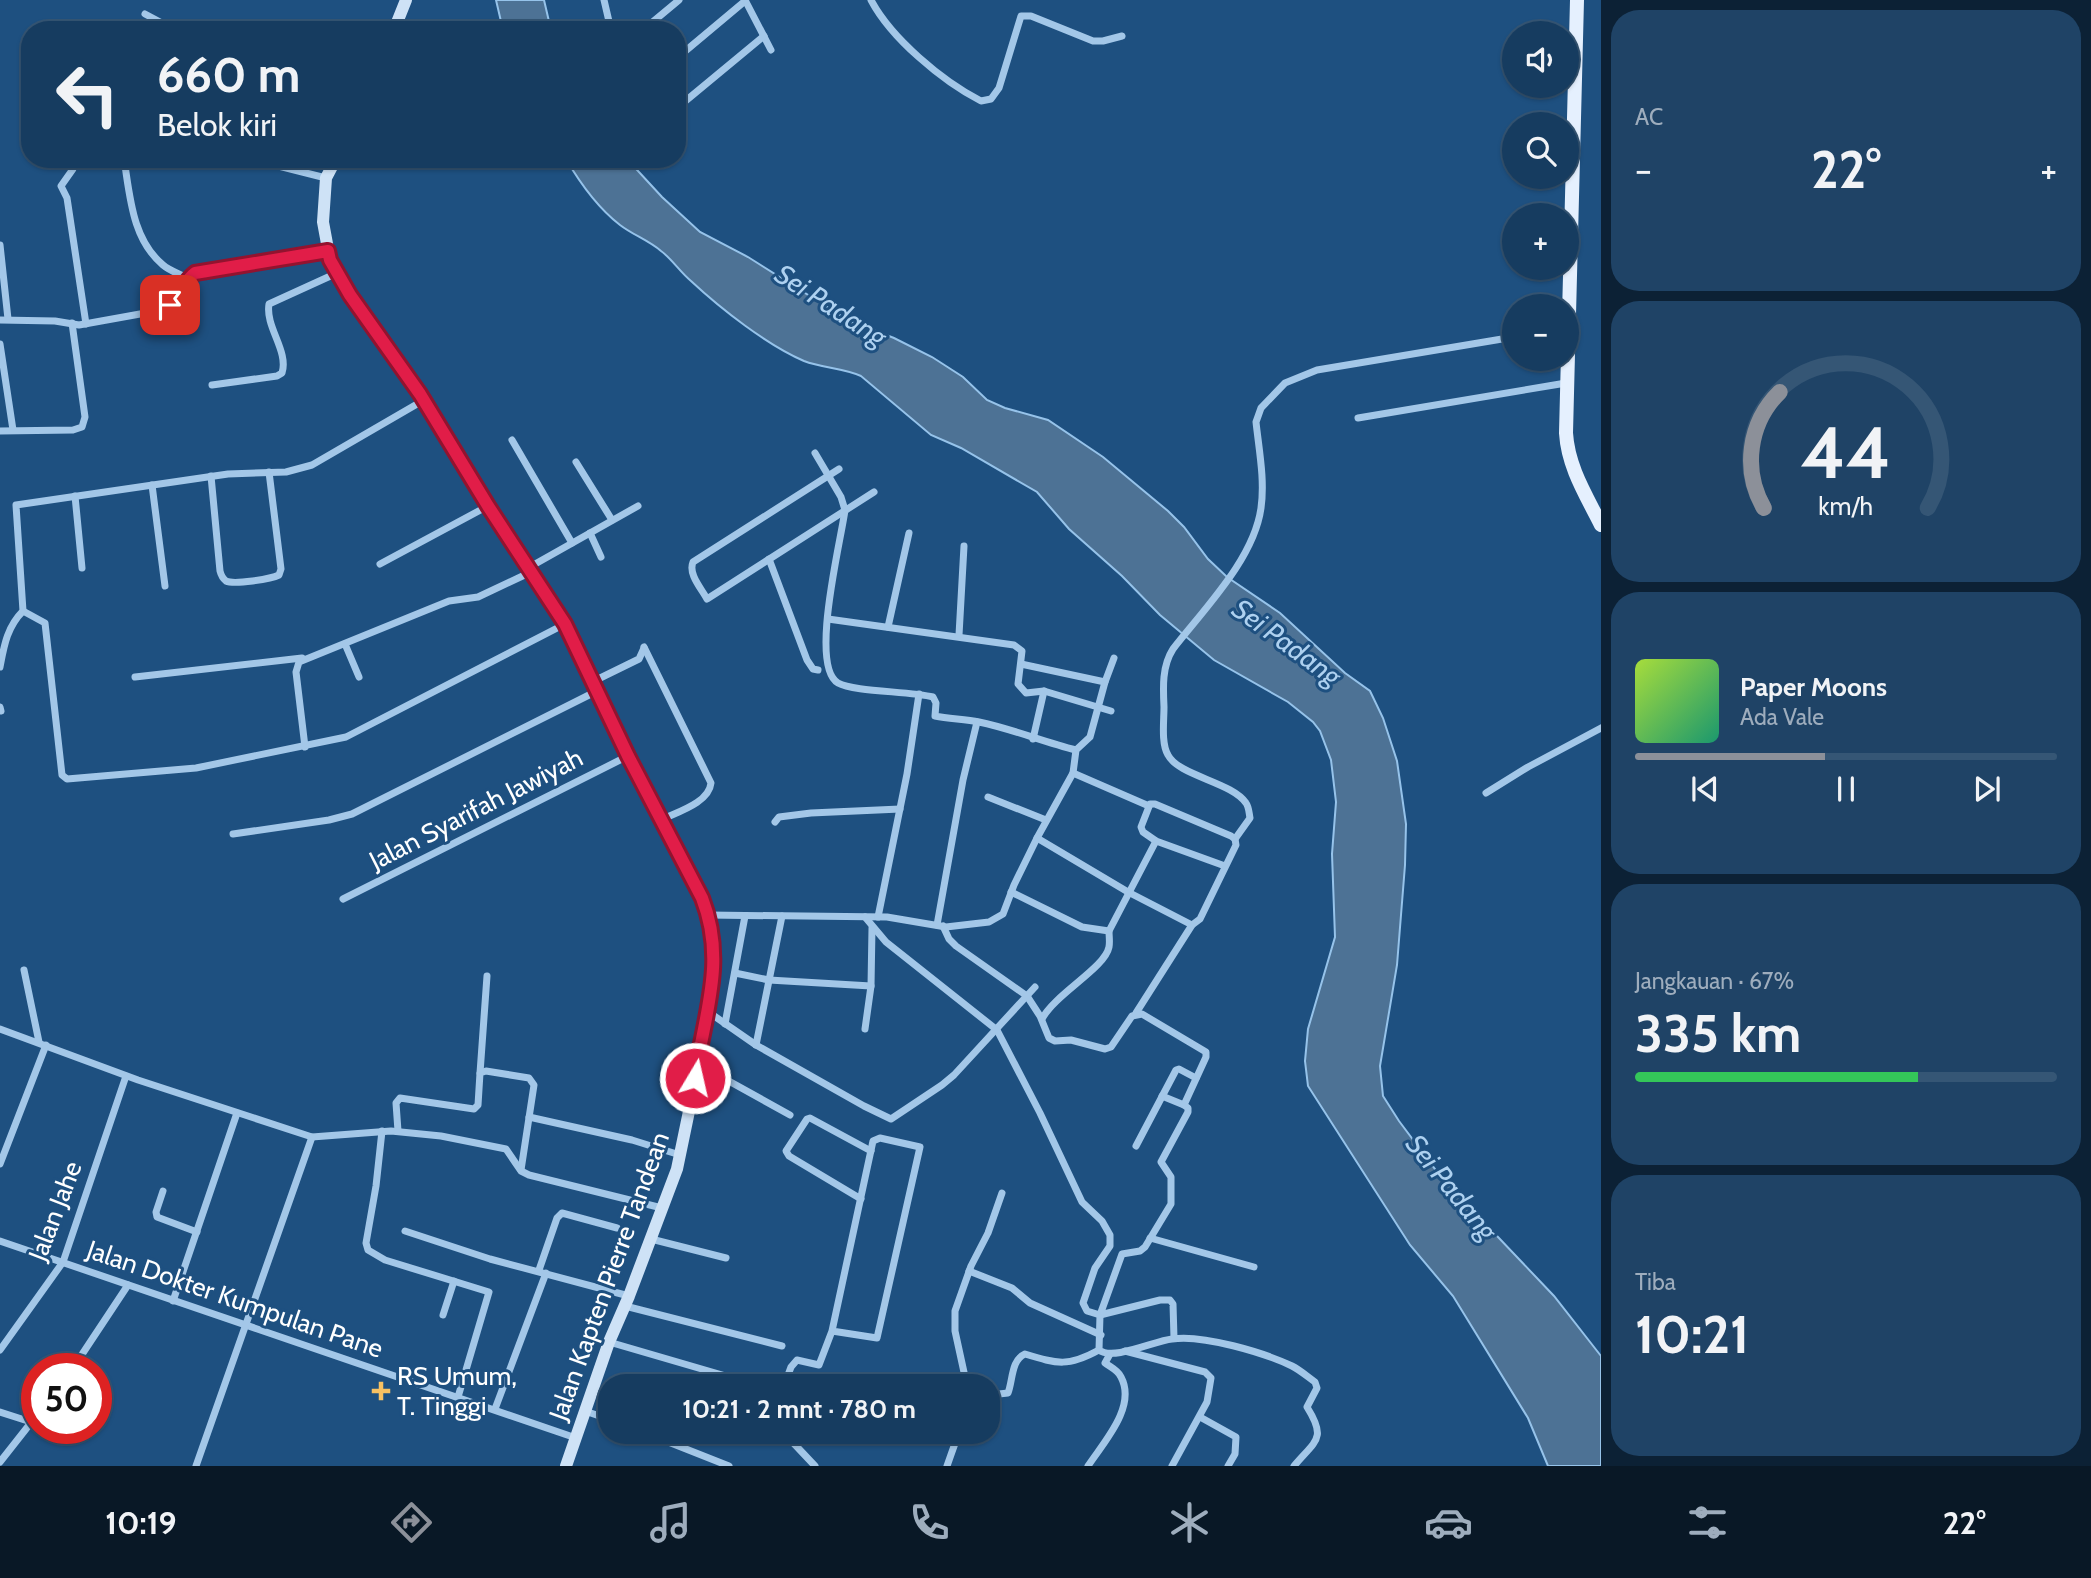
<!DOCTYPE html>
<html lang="id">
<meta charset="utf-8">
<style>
body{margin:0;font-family:Cabin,sans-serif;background:#1f4366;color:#f1f3f6;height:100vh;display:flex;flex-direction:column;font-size:26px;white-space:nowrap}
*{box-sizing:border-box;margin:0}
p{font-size:23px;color:#9eadbd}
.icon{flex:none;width:38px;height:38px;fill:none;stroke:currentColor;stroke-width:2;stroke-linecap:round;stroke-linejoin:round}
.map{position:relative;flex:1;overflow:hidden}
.details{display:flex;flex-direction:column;gap:10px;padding:10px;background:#0c2135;width:490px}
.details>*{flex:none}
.hud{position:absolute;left:21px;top:21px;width:665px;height:147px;border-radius:28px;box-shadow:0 2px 5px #0004,0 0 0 2px #355675;background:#163c60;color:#f1f3f6;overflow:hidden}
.tools{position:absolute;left:1502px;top:21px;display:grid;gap:14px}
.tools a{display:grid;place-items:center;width:77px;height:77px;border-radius:50%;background:#163c60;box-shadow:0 2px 5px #0004,0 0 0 2px #355675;font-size:35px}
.speed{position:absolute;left:21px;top:1353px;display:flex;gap:14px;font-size:35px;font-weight:700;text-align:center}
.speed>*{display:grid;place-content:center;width:91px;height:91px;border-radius:50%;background:#163c60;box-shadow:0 2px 5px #0004,0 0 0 2px #355675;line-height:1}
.speed .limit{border:10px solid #d22;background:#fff;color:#111}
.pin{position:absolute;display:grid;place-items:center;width:60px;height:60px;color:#fff;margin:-30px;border-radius:14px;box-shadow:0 4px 10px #0006}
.me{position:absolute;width:77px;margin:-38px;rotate:9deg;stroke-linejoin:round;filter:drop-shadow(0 0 5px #0008)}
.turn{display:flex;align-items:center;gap:24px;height:147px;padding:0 21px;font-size:32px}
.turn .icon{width:91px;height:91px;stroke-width:2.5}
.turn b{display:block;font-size:49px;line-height:60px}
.big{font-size:52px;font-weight:700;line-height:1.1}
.details .tile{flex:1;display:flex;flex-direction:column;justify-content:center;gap:10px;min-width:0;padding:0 24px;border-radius:28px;background:#1f4366}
.details .dial{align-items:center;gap:0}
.dial svg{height:182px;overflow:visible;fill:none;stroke:#355675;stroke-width:7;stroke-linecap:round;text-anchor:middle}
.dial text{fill:#f1f3f6;stroke:none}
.song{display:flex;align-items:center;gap:21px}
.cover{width:84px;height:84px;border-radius:10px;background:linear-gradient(135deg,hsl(80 70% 55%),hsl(160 70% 35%))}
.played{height:7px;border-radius:4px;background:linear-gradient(90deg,#8c9099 45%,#355675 45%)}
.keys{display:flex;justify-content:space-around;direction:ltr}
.heat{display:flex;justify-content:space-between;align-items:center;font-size:38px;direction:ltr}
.charge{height:10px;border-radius:5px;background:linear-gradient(90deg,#34c759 67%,#355675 0)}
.trip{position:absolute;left:598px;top:1374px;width:402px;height:70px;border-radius:28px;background:#163c60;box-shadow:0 2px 5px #0004,0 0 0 2px #355675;font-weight:700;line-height:70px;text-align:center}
.tab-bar{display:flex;height:112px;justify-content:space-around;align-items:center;background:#091826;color:#9eadbd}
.tab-bar .icon{width:49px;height:49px}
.tab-bar .selected{color:#8c9099}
.tab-bar b{font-size:32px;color:#f1f3f6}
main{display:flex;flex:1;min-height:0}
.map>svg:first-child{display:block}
.water{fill:#4d7295;stroke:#96c3ea;stroke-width:2}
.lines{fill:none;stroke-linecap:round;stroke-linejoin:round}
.street{stroke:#a3c7e8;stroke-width:7}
.secondary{stroke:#cee2f6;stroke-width:12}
.primary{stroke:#e5f0fe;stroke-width:14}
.route-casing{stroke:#92132f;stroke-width:18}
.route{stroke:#e11d48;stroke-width:12}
.poi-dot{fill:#f7c162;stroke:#1e5080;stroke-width:2.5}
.labels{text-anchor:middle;stroke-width:6;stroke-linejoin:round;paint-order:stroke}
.street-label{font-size:26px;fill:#fff;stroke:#1e5080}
.poi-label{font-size:26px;fill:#fff;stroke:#1e5080;text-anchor:start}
.water-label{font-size:28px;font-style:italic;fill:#aed1f0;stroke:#1e5080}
</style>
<main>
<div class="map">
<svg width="1601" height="1466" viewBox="0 0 1601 1466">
<rect width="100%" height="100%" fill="#1e5080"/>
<g class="water">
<path d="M496,0H544L551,30H503Z"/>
<path d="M566,159H627L662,197L700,232L748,257L848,320L894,338L932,357L963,377L987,400L1005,408L1048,420L1103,457L1168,511L1184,527L1208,559L1227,577L1280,613L1345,673L1370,691L1383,718L1397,761L1406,824L1405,865L1397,965L1380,1066L1383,1096L1399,1121L1441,1177L1554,1296L1601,1356V1466H1548L1528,1418L1453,1296L1410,1245L1308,1086L1305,1061L1308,1029L1335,937L1332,854L1336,802L1331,760L1320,731L1313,722L1288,702L1214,660L1160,615L1122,576L1069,529L1037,492L961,448L931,435L861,376C843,368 822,368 804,361C767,345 721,309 691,281C680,272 672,259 661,251C648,240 633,235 620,225C598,208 580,183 566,159Z"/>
</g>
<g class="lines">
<g class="street">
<path d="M604,0L611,30"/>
<path d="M745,0L771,50"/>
<path d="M871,0C891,38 942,81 981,101L991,99L999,88L1021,16H1031L1093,41H1103L1122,36"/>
<path d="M145,14L175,30"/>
<path d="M643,30L679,0"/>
<path d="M677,58L745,1"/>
<path d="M677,108L764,36"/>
<path d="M677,138L678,139"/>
<path d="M74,159L73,169L61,186L67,198L86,324"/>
<path d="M124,159C130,196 132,239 163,265C170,271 180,274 187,278"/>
<path d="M250,159L326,178"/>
<path d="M0,245L8,319"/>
<path d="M0,320L55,321L79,325L140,314L170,305L183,289L187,278L195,273L328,251"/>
<path d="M0,344L13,430"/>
<path d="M212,385L277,376L282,373C289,351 265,327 269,304L337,273"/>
<path d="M1358,418L1566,383"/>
<path d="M0,431L73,430L82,427L85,417L72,323"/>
<path d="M512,440L572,543"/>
<path d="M815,453L841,497L845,510C841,541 809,666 838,683C854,692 910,691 933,697L936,703L935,716C949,719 965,719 979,722C1013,729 1043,742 1076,750"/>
<path d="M576,462L612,520"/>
<path d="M839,469L693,562C688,574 701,588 707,599L874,492"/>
<path d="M211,476L220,571C221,575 222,578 226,581C234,585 271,579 279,575L281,569L269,472"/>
<path d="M152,485L165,586"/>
<path d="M75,496L82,568"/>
<path d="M590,533L601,557"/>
<path d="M769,559L807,660L813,669L818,670"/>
<path d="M380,564L488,506"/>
<path d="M528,568L638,506"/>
<path d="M23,611L45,623L62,775L67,779L196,768L346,737L565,624"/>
<path d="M828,619L1014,645L1022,651L1018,684L1026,693L1044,691L1111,711"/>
<path d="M888,627L909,533"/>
<path d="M959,635L964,546"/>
<path d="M345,644L359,677"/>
<path d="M644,647L711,783C709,803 677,812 661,820"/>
<path d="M1021,664L1105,682"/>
<path d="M0,667C4,646 7,627 23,611L16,505L228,474L286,472L312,465L424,400"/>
<path d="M135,677L302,658"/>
<path d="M592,682L639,659L644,648"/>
<path d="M0,707L1,711"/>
<path d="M1033,739L1044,691"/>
<path d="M305,747L296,672L299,662L449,601L478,597L531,572"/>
<path d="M1073,773L1149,806"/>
<path d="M1486,793L1528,767L1601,728"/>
<path d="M988,797L1046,820"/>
<path d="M775,822L779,817L811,813L900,809"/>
<path d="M233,834L329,820L352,814L597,691"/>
<path d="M1037,838L1128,892L1192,925"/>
<path d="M1235,839L1250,818C1249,813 1249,807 1246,803C1232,782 1179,776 1168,755C1161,743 1164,721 1164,707C1163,687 1162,666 1173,649C1204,609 1254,559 1261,508C1265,480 1259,450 1256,422L1261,408L1285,383L1317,370L1514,337"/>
<path d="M1011,892L1082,927L1109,931"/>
<path d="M343,899L628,756"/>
<path d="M708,915L887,917L946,927L989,922L1003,914L1014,885L1037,838L1073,773L1076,750L1090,737L1105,682L1114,658"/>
<path d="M865,917L886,942L997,1030L1040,1113L1082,1202L1102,1221L1110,1235V1246L1095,1268L1083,1303L1087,1311L1100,1315L1099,1350C1113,1361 1154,1341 1172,1339C1202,1334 1265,1353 1292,1366C1300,1370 1308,1377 1315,1382L1317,1388L1307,1407C1327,1439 1316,1440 1294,1466"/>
<path d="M878,917L907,774L919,694"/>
<path d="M937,925L963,780L977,722"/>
<path d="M943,926L949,939L956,946L1027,996L1040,1016L1049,1038L1055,1041L1071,1040L1105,1049L1111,1047L1132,1016L1142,1014L1206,1052V1057L1184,1105L1188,1108V1112L1161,1162L1171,1177V1204L1145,1247L1140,1251L1122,1254L1100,1315L1160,1300H1170L1173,1304L1174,1338"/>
<path d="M24,970L39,1042"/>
<path d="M735,973L769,980L871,986"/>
<path d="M707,1011L756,1045L864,1106L891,1119L942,1085L954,1075L1035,987"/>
<path d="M1136,1013L1192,925L1200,919L1236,845L1235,839L1231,836L1155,804H1150L1141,827L1143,832L1156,841L1225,866"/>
<path d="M1042,1019C1055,994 1105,968 1109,947C1110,942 1109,936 1109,931L1156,841"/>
<path d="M725,1024L745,916"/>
<path d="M0,1029L138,1080L312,1137L391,1131L441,1136L506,1149L521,1171L529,1175L662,1208"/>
<path d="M865,1029L871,986L872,928"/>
<path d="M756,1045L782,916"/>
<path d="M698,1064L790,1115"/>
<path d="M480,1073L487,976"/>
<path d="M1162,1096L1184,1105"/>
<path d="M529,1117L632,1140L680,1155"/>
<path d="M382,1131L376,1186L366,1243L368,1250L385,1260L489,1292L458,1397"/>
<path d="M398,1131L396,1103L400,1098L474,1109L478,1105L480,1073L486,1071L529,1078L534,1085L521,1170"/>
<path d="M1136,1146L1176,1070L1179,1069L1196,1078"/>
<path d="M0,1164L46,1045"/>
<path d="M163,1191L156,1212L157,1217L197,1232"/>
<path d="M861,1199L789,1156L786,1151L807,1119L810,1118L871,1151"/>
<path d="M405,1231L490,1259L629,1296"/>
<path d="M1150,1238L1254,1267"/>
<path d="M651,1239L726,1258"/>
<path d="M0,1241L576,1438"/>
<path d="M539,1270L557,1218L562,1213L617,1228"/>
<path d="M969,1271L1012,1288L1030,1303L1101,1335"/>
<path d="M173,1301L237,1113"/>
<path d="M625,1306L782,1346"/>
<path d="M443,1315L454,1281"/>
<path d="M609,1342L760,1386"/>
<path d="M0,1350L63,1262L126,1076"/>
<path d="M1125,1351L1205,1372L1211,1378L1207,1402L1172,1466"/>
<path d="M73,1368L128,1285"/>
<path d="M784,1386L791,1367L797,1360L819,1365L832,1331L873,1141L880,1138L920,1147L877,1338L832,1331"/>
<path d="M967,1386L955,1331V1311L971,1266L988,1233L1002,1193"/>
<path d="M989,1391L999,1394L1008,1393C1013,1380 1011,1360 1025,1354C1058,1364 1068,1367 1099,1350"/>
<path d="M495,1409L546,1273"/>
<path d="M585,1411L611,1420"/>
<path d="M0,1412L31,1422"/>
<path d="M1200,1417L1236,1437L1235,1454L1228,1466"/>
<path d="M643,1432L729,1466"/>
<path d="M783,1432L815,1466"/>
<path d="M0,1462L37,1415"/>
<path d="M196,1466L312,1137"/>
<path d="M947,1466L959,1432"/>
<path d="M1088,1466C1103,1443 1137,1407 1121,1377C1118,1370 1110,1367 1105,1363L1110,1354"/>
</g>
<g class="secondary">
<path d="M394,30L406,0"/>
<path d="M336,159L326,178L323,222L330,260L350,295L420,394L488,506L565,624L708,915L715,973L693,1092L677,1169L629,1296L609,1342L566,1466"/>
</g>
<path class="primary" d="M1577,0L1566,433C1568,467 1586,495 1601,525"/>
</g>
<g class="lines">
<g class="route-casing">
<path id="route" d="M170,305C180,295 184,281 195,273L328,251L330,260L350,295L420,394L488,506L565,624L628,756L702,898C727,962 704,1014 695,1078"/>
</g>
<use href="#route" class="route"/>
</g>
<path class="poi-dot" d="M377.5 1380.5h7v7h7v7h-7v7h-7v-7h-7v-7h7z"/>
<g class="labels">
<g class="street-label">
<text transform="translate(476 809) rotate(-27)" y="9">Jalan Syarifah Jawiyah</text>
<text transform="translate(55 1211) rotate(-69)" y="9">Jalan Jahe</text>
<text transform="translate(609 1276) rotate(-70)" y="9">Jalan Kapten Pierre Tandean</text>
<text transform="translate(235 1299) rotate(19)" y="9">Jalan Dokter Kumpulan Pane</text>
</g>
<g class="poi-label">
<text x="397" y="1385">RS Umum,<tspan x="397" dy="30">T. Tinggi</tspan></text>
</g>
<g class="water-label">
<text transform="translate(831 305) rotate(33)" y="10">Sei Padang</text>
<text transform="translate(1287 642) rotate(36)" y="10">Sei Padang</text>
<text transform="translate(1452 1187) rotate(51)" y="10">Sei Padang</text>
</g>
</g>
</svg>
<div class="tools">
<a><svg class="icon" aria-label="sound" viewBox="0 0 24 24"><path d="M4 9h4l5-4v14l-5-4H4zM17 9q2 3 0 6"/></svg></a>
<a><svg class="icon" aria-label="search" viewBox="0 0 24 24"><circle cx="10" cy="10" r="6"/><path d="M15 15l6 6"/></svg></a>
<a>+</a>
<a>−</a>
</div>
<div class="speed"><div class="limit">50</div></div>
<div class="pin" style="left:170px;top:305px;background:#d93025"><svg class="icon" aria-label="arrive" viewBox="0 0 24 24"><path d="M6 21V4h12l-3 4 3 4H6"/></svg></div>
<svg class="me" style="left:695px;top:1078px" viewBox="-20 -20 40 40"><circle r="17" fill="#e11d48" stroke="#fff" stroke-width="3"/><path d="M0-11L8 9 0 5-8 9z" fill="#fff"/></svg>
<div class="trip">10:21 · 2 mnt · 780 m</div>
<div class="hud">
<div class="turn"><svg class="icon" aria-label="left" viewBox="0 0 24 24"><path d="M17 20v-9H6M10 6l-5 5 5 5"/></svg><div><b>660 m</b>Belok kiri</div></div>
</div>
</div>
<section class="details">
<div class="tile"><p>AC</p>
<div class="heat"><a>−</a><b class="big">22°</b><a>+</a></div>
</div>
<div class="tile dial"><svg viewBox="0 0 100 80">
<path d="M14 69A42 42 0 1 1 86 69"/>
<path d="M14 69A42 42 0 0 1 21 18" stroke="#8c9099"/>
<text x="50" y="56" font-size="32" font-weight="700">44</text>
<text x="50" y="72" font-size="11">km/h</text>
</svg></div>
<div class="tile">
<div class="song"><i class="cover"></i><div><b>Paper Moons</b><p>Ada Vale</p></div></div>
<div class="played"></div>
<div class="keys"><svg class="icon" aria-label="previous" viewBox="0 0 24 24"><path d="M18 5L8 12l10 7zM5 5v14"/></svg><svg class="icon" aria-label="pause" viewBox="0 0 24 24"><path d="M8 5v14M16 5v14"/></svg><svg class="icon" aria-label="next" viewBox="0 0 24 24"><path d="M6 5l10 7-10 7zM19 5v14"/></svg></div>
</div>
<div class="tile"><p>Jangkauan · 67%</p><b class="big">335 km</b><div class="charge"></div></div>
<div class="tile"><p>Tiba</p><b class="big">10:21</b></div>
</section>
</main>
<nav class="tab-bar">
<b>10:19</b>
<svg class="icon selected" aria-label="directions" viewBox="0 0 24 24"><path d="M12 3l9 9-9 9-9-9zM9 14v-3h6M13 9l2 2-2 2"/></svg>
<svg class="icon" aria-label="music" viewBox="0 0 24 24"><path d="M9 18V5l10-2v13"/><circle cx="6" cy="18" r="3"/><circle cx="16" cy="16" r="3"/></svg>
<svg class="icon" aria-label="phone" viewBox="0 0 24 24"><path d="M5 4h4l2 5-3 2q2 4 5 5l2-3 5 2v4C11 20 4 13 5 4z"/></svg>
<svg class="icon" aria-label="climate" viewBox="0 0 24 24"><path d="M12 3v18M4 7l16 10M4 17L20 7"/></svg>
<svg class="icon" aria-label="car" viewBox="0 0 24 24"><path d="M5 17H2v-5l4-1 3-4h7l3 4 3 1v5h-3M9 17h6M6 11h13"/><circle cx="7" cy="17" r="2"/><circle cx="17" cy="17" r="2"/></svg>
<svg class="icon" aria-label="filters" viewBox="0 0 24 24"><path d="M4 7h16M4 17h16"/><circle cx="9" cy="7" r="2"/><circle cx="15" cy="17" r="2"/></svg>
<b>22°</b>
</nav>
